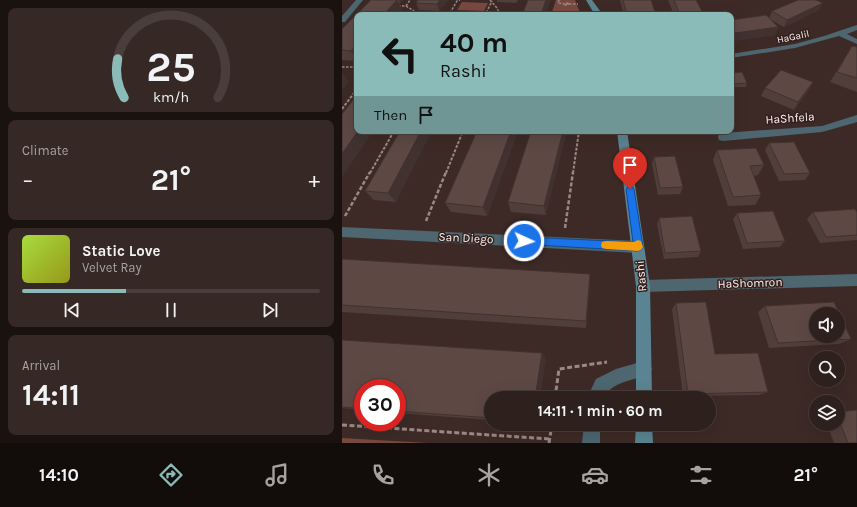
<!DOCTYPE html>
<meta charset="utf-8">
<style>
body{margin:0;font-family:Karla,sans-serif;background:#362825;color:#f1f3f6;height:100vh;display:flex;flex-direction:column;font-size:15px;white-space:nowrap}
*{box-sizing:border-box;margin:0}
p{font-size:13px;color:#a7a3a3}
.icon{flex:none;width:22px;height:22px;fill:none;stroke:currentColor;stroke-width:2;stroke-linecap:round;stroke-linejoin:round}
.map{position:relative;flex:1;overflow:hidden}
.sheet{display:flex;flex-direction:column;gap:8px;padding:8px;background:#19120f;width:342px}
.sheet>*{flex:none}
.banner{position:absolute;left:12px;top:12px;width:380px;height:122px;border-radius:8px;box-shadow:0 4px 16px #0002,0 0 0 1px #493e3b;background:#8bbbb9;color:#111;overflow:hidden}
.controls{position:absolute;left:467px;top:307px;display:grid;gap:8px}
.controls a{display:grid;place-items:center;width:36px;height:36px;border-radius:50%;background:#2e201c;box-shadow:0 4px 16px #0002,0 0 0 1px #493e3b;font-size:20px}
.speed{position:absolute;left:12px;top:379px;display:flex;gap:8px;font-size:20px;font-weight:700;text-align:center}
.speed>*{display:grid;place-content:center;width:52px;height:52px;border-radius:50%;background:#2e201c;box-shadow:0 4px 16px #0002,0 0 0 1px #493e3b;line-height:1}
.speed .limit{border:6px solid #d22;background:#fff;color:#111}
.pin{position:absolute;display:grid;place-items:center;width:34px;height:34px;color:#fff;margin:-41px -17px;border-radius:50% 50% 50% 0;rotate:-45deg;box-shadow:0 0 4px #0007}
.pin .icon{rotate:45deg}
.me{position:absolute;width:44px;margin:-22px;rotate:93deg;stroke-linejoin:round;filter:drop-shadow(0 0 3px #0008)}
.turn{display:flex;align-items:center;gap:14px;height:84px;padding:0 20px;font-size:18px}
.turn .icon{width:52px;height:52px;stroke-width:2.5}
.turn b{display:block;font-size:28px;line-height:34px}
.then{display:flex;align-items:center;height:38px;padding:0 20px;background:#0003;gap:8px;font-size:15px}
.big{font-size:30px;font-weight:700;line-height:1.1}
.sheet .widget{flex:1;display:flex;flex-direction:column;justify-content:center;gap:6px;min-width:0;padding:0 14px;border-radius:8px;background:#362825}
.sheet .dial{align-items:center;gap:0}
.dial svg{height:104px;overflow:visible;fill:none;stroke:#493e3b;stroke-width:7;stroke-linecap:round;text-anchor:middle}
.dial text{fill:#f1f3f6;stroke:none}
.song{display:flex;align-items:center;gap:12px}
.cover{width:48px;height:48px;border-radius:6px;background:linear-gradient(135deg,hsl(80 70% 55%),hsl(60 70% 35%))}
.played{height:4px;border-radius:2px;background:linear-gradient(90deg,#8bbbb9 35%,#493e3b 35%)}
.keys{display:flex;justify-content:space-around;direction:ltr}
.heat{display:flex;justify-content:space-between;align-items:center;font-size:22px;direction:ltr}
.trip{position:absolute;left:142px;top:391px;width:232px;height:40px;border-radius:20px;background:#2e201c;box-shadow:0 4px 16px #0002,0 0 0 1px #493e3b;font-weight:700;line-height:40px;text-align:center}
.dock{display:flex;height:64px;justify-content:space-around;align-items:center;background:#120d0b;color:#a7a3a3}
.dock .icon{width:28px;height:28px}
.dock .selected{color:#8bbbb9}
.dock b{font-size:18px;color:#f1f3f6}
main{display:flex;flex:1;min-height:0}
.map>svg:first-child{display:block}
.green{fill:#784941}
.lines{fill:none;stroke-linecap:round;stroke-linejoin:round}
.path-far3{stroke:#988986;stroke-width:1.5;stroke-dasharray:2.5 1.5;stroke-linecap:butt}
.path-far2{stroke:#988986;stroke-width:2;stroke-dasharray:3 1.5;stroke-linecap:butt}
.path-far1{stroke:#988986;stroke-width:2.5;stroke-dasharray:4 2;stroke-linecap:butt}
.path{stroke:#988986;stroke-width:3;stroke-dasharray:5 2.5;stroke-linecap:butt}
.lane{fill:#4d666f;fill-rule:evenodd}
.street{fill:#4d666f;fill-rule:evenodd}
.secondary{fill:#5b8492;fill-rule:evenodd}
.wall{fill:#503e3a}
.shaded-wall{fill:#413230}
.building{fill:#5d4844;stroke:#413230;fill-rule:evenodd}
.route{fill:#1a73e8;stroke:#114b97}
.slow{fill:#f59e0b}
.labels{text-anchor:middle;stroke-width:3;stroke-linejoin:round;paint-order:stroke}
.far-street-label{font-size:10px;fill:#fdf2f0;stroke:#33201d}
.street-label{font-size:12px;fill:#fdf2f0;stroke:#33201d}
</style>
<main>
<section class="sheet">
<div class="widget dial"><svg viewBox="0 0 100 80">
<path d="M14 69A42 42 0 1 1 86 69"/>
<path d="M14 69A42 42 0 0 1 9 39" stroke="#8bbbb9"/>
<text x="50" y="56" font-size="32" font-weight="700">25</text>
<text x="50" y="72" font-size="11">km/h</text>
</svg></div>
<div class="widget"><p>Climate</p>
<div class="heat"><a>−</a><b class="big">21°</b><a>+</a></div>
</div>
<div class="widget">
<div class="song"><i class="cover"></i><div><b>Static Love</b><p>Velvet Ray</p></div></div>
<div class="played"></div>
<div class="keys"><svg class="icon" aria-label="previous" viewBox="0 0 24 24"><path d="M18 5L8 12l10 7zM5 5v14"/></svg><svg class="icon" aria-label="pause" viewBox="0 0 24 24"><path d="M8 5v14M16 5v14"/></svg><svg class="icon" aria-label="next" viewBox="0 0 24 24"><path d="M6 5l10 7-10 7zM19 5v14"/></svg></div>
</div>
<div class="widget"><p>Arrival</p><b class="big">14:11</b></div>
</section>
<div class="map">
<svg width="515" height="443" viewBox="0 0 515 443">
<rect width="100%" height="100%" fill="#3d2a26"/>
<g class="green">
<path d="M214,0H233L239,15H209Z"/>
<path d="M120,2L146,3L142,11L115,10Z"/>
<path d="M0,438L86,443H0Z"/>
</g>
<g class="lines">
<g class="path-far3">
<path d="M148,0L155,8L158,15"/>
<path d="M217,0L216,3L223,4"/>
<path d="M225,3L227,4L223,5Z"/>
<path d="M227,4H236"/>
<path d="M56,6H64L72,11"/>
<path d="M64,6L68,0"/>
<path d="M108,13L115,1L118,0"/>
<path d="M65,15L68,12L149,14"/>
<path d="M149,15L145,11L150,1"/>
<path d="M215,15L222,13L229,15"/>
<path d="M0,67H15"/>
</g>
<g class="path-far2">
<path d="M0,109L15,89"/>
<path d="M28,173L52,131"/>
<path d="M104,173L121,131"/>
<path d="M231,173L237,131"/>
</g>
<g class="path-far1">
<path d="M3,216L28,172"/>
<path d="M84,221L104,172"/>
<path d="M223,228L231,172"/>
</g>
<g class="path">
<path d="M213,398L217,369L265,362"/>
<path d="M0,425L208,439"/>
<path d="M207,443L210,424"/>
</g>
<g class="lane">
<path d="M302,361L307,364L310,369L307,374C291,381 270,381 262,398H245L254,379L274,369Z"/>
<path d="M242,424H258V443H240Z"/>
</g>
<g class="street">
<path d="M14,0H21L3,22H0V16Z"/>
<path d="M515,25V30L505,34L515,39V44L497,36L453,48L389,58V54L453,44L482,36Z"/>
<path d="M515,115V122L512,123L480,132L381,141L377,140L376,137L377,134L381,133L480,126Z"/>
<path d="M0,227L296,241L300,243L302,247L300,251L296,253L0,237Z"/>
<path d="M515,274V286L301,292L296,290L294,286L296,282L301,280Z"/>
</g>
<g class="secondary">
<path d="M244,0H250L261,15H253Z"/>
<path d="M275,131H285L308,286L310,398H294V286Z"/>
<path d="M294,424H310L311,443H293Z"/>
</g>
</g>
<g class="wall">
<path d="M29,0H61L58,3H57L60,10L55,15H15V61L0,60V29Z"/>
<path d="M76,0H106L97,11L77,10L74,3Z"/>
<path d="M155,0H176L174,3L155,2Z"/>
<path d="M278,0H309L314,15H282Z"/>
<path d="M326,0H354L362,15H332Z"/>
<path d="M477,10L442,27L429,20L433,35L391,41L389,39V20L427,18L430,11Z"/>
<path d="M510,46L515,47V92L488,82Z"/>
<path d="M389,73L405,83L404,87H389Z"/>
<path d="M471,82L467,90L452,110L419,96L423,88Z"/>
<path d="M58,131L54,202L32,200L23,191Z"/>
<path d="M135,131H176L145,216L109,212L103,203Z"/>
<path d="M189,131L204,215L169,212L166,202Z"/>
<path d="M304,131H325L324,133L305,134Z"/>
<path d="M331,131H362L332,132Z"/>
<path d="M427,143L468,173L463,180L437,181L423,150Z"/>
<path d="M375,150L422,165L416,175L412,176L419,195L413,205L386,206L371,160Z"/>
<path d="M312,157L341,187L338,194L316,195L310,164Z"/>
<path d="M471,212H515V240L478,243L465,219Z"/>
<path d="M395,213L443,241L438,247L401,249L391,219Z"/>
<path d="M317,218L359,251L356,257L322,259L315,224Z"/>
<path d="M0,259L248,283L244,328L0,312Z"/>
<path d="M334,303L373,354L426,392L417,395L341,396L330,309Z"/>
<path d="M423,306L509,339L497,344L427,348L416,312Z"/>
<path d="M0,340L200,353L204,359L149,398V420L55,413V388H21V410L0,408Z"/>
<path d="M496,412L515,443H492L485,424H496Z"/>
</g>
<g class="shaded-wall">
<path d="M55,0L60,10L55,15H41Z"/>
<path d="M57,0H61L58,3Z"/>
<path d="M98,0H106L97,11L95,4Z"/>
<path d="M204,0H209L204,15H199Z"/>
<path d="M481,3L477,10L442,27L445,20Z"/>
<path d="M436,27L433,35L391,41L393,33Z"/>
<path d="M15,44V59L9,51Z"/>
<path d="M0,72L7,82L0,90Z"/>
<path d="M471,82L467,90L452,110L456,102Z"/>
<path d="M16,131H31L0,177V154Z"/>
<path d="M79,131H90L54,202L46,193Z"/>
<path d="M169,131H176L145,216L141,207Z"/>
<path d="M221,131H225L204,215L202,206Z"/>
<path d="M248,274V283L244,328V321Z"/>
<path d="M200,353L204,359L198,398H193Z"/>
</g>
<g class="building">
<path d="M29,0H55L41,15H15V44L9,51L0,50V29Z"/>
<path d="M76,0H98L95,4L74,3Z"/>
<path d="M186,0H204L199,15H180Z"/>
<path d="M281,0H309L314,15H285Z"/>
<path d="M332,0H354L362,15H338Z"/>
<path d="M456,0H474L481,3L445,20L430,11Z"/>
<path d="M424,15L436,27L393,33L389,28V20Z"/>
<path d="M510,46L515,47V78L495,72Z"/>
<path d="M439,70L471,82L456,102L423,88Z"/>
<path d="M400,72L405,83L389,84V73Z"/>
<path d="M15,95V131H16L0,154V114Z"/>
<path d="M58,131H79L46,193L23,191Z"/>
<path d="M135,131H169L141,207L103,203Z"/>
<path d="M189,131H221L202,206L166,202Z"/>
<path d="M452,142L468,173L442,174L427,143Z"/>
<path d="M414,148L422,165L408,166L419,195L391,197L375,150Z"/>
<path d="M333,156L341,187L318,188L312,157Z"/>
<path d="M513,209L515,212V235L484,237L471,212Z"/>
<path d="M431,211L443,241L405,243L395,213Z"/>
<path d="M350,216L359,251L323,253L317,218Z"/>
<path d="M0,259L248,274L244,321L0,305Z"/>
<path d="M364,302L373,354L416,353L426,392L346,394L334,303Z"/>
<path d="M492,302L509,339L436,343L423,306ZM474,314H496V336H474Z"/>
<path d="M0,340L200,353L193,398H149V418L55,411V388H21V409L0,407Z"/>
<path d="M515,410V443H506L496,418V412Z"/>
</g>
<path class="route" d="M288,185L292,189L301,247L299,250L296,251L178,244L177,241L178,238L182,237L291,242L284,189Z"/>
<path class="slow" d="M296,240L299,241L301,247L299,250L296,251L264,249L260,248L259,245L260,242L264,241L292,242Z"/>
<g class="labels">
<g class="far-street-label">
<text transform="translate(451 36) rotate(-12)" y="4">HaGalil</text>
</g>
<g class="street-label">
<text transform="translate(448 118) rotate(-4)" y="4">HaShfela</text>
<text transform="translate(124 238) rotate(3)" y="4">San Diego</text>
<text transform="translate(299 276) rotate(-95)" y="4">Rashi</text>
<text transform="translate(408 283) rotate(-2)" y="4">HaShomron</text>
</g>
</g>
</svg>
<div class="controls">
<a><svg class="icon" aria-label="sound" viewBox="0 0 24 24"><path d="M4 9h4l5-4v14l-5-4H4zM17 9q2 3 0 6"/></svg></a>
<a><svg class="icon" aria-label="search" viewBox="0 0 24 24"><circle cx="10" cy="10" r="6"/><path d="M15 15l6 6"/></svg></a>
<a><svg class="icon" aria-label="layers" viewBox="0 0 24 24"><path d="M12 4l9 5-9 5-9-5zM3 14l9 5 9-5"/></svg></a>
</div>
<div class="speed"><div class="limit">30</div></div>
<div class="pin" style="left:288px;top:189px;background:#d93025"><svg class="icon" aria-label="arrive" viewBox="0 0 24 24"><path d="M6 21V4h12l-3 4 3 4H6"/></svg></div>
<svg class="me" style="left:182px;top:241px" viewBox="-20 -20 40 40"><circle r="17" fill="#1a73e8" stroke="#fff" stroke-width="3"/><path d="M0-11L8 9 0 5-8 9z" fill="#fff"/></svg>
<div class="trip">14:11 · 1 min · 60 m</div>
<div class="banner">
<div class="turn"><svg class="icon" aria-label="left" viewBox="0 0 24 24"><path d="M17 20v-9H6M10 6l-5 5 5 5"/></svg><div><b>40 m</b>Rashi</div></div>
<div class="then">Then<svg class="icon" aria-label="arrive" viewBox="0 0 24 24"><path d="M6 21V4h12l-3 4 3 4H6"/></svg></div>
</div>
</div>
</main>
<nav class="dock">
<b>14:10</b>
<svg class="icon selected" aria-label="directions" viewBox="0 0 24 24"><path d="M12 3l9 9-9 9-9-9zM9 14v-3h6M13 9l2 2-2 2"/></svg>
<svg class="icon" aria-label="music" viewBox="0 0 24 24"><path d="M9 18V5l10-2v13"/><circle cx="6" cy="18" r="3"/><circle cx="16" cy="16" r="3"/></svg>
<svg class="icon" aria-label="phone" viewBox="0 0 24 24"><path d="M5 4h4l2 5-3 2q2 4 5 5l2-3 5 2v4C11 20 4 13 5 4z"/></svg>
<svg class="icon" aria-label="climate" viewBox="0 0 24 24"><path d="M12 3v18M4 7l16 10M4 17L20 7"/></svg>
<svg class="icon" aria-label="car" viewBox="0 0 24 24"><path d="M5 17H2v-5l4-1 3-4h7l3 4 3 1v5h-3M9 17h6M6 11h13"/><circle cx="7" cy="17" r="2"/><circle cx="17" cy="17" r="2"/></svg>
<svg class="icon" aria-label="filters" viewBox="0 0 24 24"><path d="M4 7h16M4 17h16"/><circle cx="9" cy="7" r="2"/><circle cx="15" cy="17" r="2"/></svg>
<b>21°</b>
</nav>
